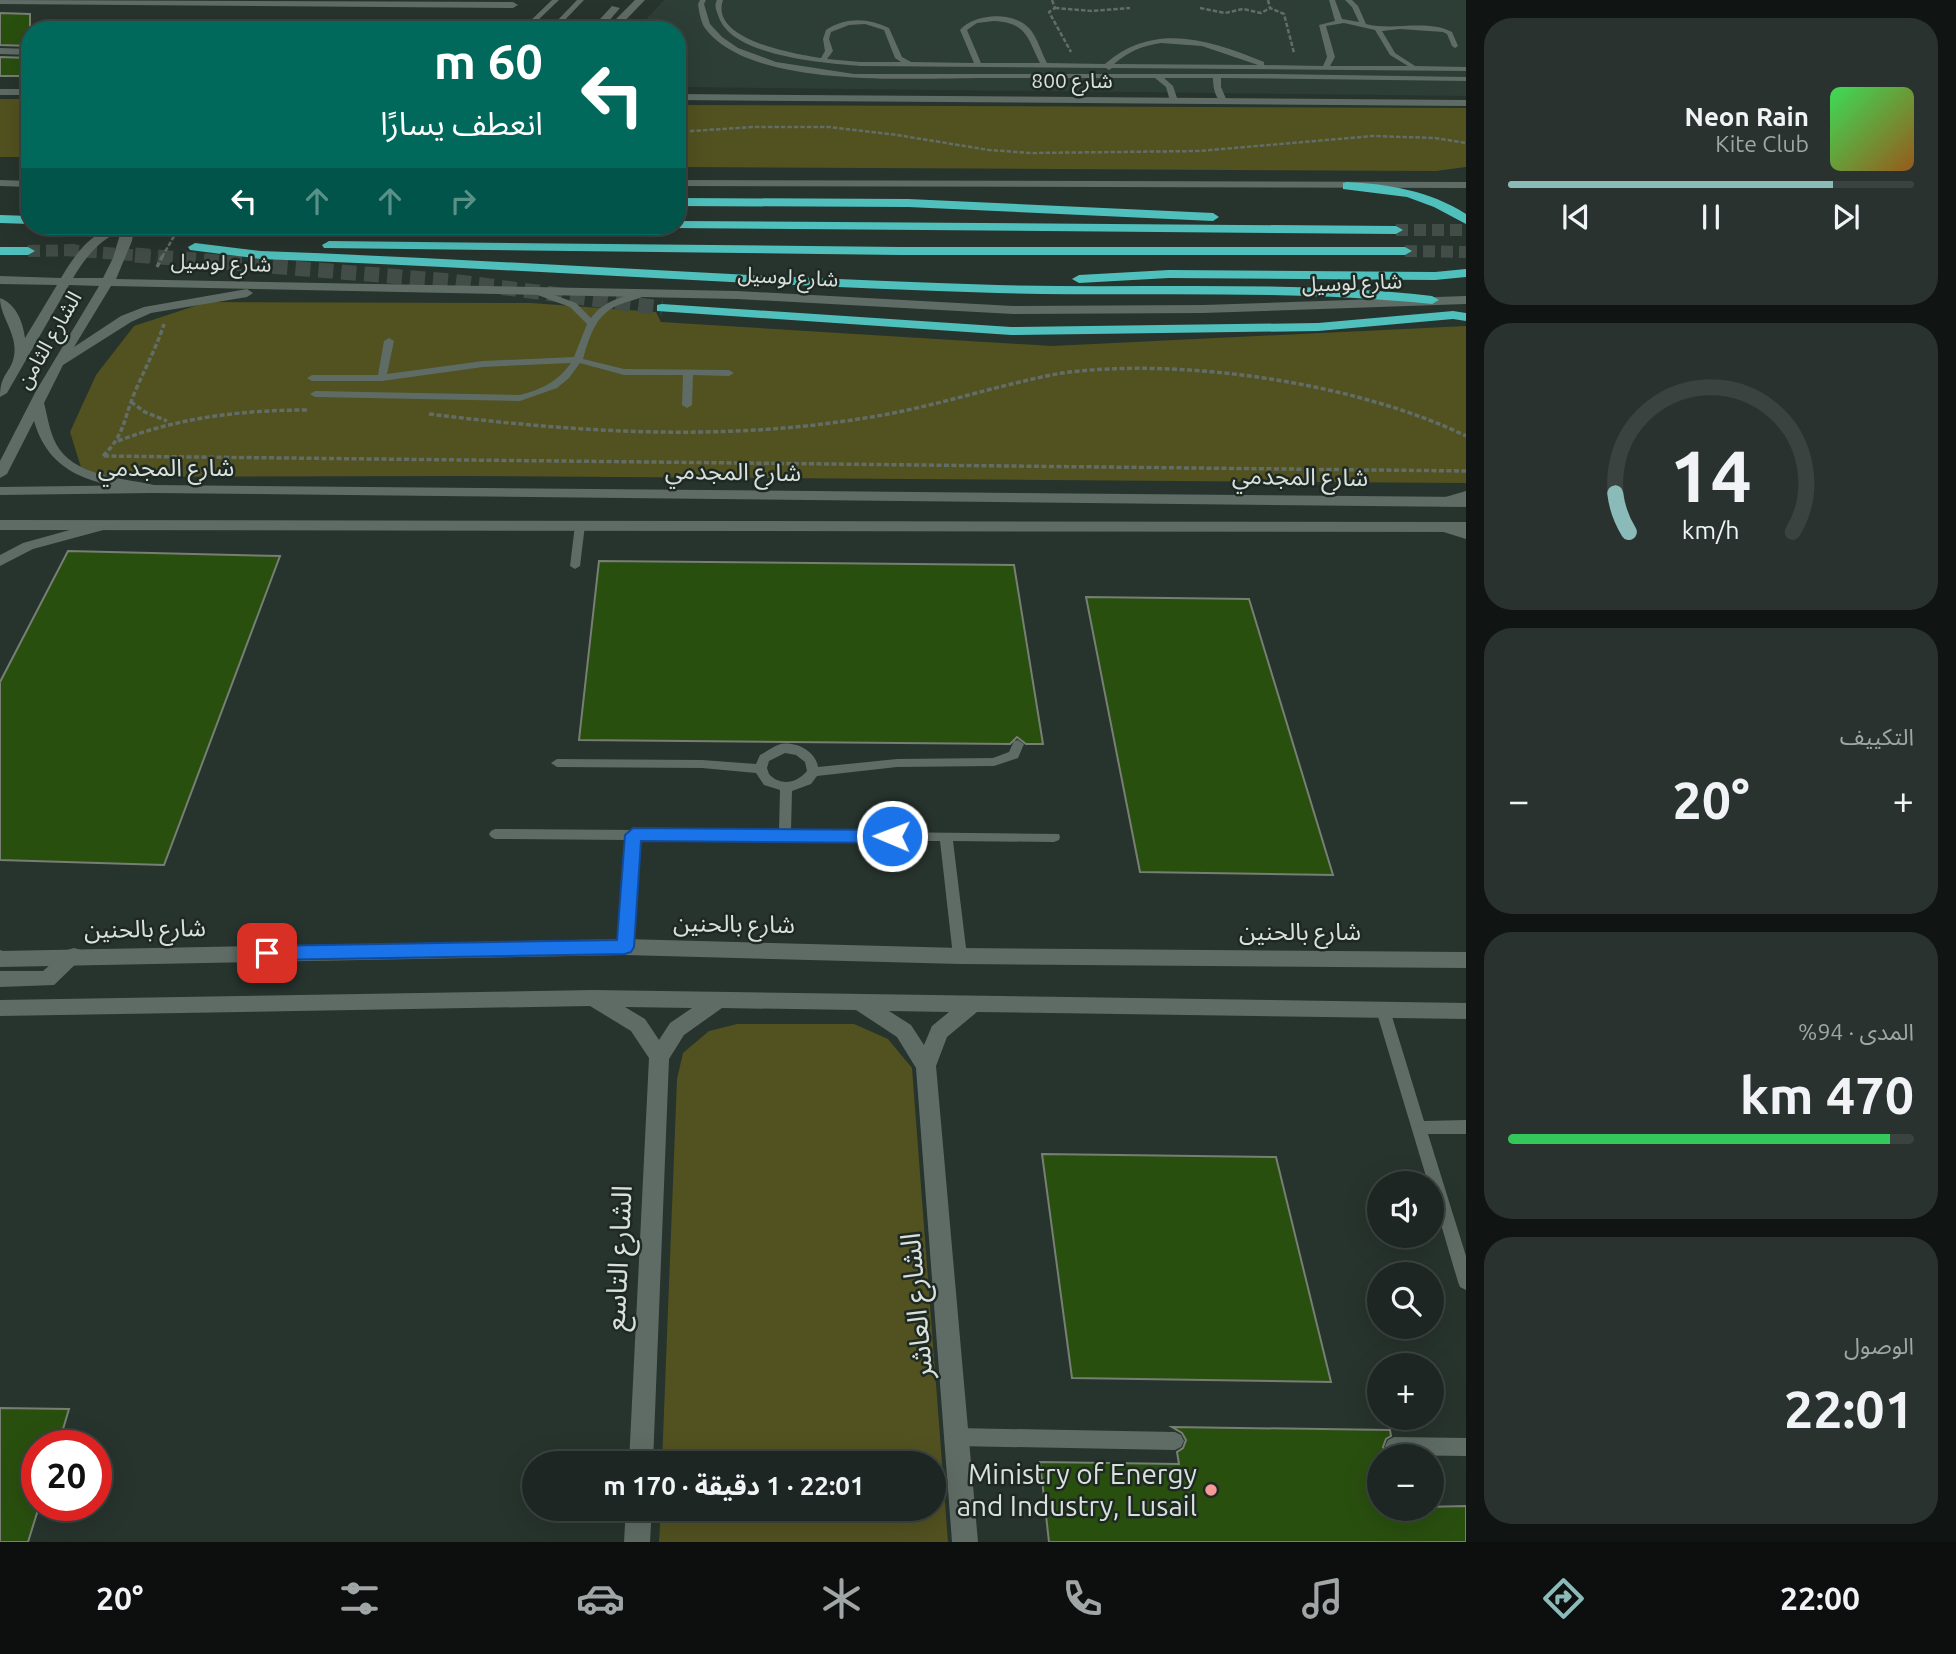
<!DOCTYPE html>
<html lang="ar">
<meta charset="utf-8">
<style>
body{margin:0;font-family:Ubuntu,"Noto Sans Arabic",sans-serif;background:#2a322f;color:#f1f3f6;direction:rtl;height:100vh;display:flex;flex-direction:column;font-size:26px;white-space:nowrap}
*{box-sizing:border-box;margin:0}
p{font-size:23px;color:#a0a5a5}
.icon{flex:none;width:38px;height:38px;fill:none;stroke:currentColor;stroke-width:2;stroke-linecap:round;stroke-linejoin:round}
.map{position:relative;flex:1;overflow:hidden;direction:ltr}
.details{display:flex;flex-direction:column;gap:18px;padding:18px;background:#101513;width:490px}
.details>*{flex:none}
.banner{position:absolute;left:21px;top:21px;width:665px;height:214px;border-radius:28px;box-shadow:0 7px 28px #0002,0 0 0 2px #3b4340;direction:rtl;background:#00695c;color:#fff;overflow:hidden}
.buttons{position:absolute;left:1367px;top:1171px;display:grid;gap:14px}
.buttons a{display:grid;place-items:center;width:77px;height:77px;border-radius:50%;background:#1d2622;box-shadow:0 7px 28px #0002,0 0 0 2px #3b4340;font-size:35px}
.speed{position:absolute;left:21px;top:1430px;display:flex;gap:14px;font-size:35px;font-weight:700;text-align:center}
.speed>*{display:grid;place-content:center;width:91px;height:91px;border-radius:50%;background:#1d2622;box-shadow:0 7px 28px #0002,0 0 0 2px #3b4340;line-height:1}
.speed .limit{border:10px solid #d22;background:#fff;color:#111}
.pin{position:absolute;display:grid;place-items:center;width:60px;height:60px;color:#fff;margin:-30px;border-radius:14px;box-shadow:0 4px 10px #0006}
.me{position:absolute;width:77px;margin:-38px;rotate:271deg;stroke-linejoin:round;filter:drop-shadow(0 0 5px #0008)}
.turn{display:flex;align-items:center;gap:24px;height:147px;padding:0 28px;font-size:32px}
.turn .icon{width:91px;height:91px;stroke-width:2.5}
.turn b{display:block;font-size:49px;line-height:60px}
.lanes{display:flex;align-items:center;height:66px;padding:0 28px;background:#0003;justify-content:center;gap:35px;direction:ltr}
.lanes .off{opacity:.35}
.big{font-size:52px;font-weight:700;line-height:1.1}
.details .widget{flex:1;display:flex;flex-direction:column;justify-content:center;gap:10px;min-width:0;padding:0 24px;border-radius:28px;background:#2a322f}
.details .dial{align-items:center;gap:0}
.dial svg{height:182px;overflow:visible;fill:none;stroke:#3b4340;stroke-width:7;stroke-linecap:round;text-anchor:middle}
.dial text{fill:#f1f3f6;stroke:none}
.song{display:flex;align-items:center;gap:21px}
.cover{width:84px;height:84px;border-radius:10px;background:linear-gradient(135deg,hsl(130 70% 55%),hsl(30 70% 35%))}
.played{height:7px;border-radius:4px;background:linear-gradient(90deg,#8bbbb9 80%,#3b4340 80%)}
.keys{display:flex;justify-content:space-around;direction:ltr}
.heat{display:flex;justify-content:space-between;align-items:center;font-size:38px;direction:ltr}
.charge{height:10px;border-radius:5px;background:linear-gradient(90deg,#34c759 94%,#3b4340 0)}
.trip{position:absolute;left:522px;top:1451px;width:424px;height:70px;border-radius:35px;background:#1d2622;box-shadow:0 7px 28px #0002,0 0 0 2px #3b4340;font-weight:700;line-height:70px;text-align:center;direction:rtl}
.tab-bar{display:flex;height:112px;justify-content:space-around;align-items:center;background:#0c0f0e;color:#a0a5a5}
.tab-bar .icon{width:49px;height:49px}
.tab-bar .active{color:#8bbbb9}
.tab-bar b{font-size:32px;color:#f1f3f6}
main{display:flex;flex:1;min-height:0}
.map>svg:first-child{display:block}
.built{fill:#2c3e35}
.green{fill:#525120}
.building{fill:#294f0f;stroke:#777f74;stroke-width:2}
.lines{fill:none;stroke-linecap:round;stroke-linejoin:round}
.trunk-tunnel-far1{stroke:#424d47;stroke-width:12;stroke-dasharray:12 6;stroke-linecap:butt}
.trunk-tunnel{stroke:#424d47;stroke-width:15;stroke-dasharray:15 8;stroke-linecap:butt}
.path-far1{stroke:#636d68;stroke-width:2.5;stroke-dasharray:4.5 2;stroke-linecap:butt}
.path{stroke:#636d68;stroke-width:3.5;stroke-dasharray:5 2.5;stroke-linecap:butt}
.service{fill:#5f6c65;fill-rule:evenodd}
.minor{fill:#5f6c65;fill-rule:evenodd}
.tertiary{fill:#5f6c65;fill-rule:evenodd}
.trunk{fill:#50c0bc;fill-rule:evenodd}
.route{fill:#1a73e8;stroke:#114b97;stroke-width:2}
.poi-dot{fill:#f59b97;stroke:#1e2923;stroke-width:2.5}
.labels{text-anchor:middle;stroke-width:5;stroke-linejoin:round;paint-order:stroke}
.far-street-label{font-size:21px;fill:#dae1dd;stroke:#1e2923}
.street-label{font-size:24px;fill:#dae1dd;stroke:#1e2923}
.near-street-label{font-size:28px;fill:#dae1dd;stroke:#1e2923}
.near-poi-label{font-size:28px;fill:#dae1dd;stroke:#1e2923;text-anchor:end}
</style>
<main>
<section class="details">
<div class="widget">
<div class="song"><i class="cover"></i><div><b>Neon Rain</b><p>Kite Club</p></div></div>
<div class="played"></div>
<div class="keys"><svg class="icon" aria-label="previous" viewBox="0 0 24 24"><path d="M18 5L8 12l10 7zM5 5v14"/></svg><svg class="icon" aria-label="pause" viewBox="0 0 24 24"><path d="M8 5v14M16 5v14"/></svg><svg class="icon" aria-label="next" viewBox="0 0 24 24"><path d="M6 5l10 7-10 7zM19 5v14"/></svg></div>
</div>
<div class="widget dial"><svg viewBox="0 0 100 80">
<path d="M14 69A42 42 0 1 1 86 69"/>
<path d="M14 69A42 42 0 0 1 8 52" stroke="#8bbbb9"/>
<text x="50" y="56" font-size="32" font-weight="700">14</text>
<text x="50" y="72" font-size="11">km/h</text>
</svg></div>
<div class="widget"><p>التكييف</p>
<div class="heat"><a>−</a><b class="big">20°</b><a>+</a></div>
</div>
<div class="widget"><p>المدى · 94%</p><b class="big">470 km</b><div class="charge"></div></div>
<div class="widget"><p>الوصول</p><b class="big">22:01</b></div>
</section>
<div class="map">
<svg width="1466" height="1542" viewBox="0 0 1466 1542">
<rect width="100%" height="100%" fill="#27332d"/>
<path class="built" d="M664,0H1466V96L677,87V30H636Z"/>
<g class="green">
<rect x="0" y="99" width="30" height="58"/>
<path d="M677,105L1466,108V167L1436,171L677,167Z"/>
<path d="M207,302L531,303L656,312L661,322L1052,346L1466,326V483L463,476L84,477L70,432L96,375L134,326Z"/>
<path d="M737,1024H854L888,1039L912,1068L948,1542H659L661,1509L933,1508V1463H662L677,1079L683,1053L709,1031Z"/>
</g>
<g class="building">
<path d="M0,13L30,14V46L0,45Z"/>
<path d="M0,57L30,58V76H0Z"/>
<path d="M68,551L280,556L164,865L0,860V682Z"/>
<path d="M599,561L1014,565L1043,744H1026L1017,737L1010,744L579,740Z"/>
<path d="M1086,597L1249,599L1333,875L1140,872Z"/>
<path d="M1042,1154L1276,1157L1331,1382L1072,1378Z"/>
<path d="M0,1408L69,1409L58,1446H37V1513L28,1542H0Z"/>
<path d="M1172,1427L1390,1430L1391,1436L1386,1439L1383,1447L1390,1456H1379V1508L1466,1506V1542H1049L1040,1462L1179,1464L1177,1452L1183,1448L1186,1440L1182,1433Z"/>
</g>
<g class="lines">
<g class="trunk-tunnel-far1">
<path d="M1396,230H1466"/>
<path d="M67,250L157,257"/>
<path d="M28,251L79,250"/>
<path d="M1405,251L1466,252"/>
</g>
<path class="trunk-tunnel" d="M135,255L451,281L662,308"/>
<g class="path-far1">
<path d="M1052,0L1055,8L1049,12L1071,52"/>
<path d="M1268,0L1270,8L1284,14L1294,53"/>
<path d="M1055,8L1092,11L1130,8"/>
<path d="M1200,8L1225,13L1243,9L1261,13L1270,8"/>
<path d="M677,132L753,127H829L897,135L989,150L1031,153L1199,151L1373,136L1435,138L1466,143"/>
<path d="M162,257L180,226"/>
</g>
<g class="path">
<path d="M157,267L163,255"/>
<path d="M131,402L145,412L167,421"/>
<path d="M429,414C575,432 719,442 865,418C932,408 996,385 1062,373C1182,357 1357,383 1466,436"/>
<path d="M118,441C180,417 243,410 309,410"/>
<path d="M103,456C125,434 123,421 134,394C144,370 156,349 164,324"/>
<path d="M104,456L1466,471"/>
</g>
<g class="service">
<path d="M552,0H559L534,24L544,30H534L527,26V24Z"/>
<path d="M577,0H584L561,24L570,30L558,29L554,24Z"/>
<path d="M700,0H706L704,4L710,24L722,37L738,48L776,62L854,74H1273L1466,77V81L1221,78V87L1227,101L1223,103C1215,99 1213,87 1213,78H1164L1173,86L1178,101L1174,103L1170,101L1166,87L1155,78C1098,78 1041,78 984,78C915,78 744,90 703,25C700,18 699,11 698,4Z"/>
<path d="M717,0H723C709,40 796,54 821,58L825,51L823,39L826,30C846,17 868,18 889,28L902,57L911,62L974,63L960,30C975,13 1014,11 1030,29C1038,39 1041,52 1047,63L1105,64C1154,21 1210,40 1264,62V65L1323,66L1327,57L1319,25L1335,21L1329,0H1335L1342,19L1359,22L1352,7L1345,0H1352L1358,6L1366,24C1393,31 1427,19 1452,32L1458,46L1455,48L1452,46L1447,34L1443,32L1400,29L1382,31L1395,53L1415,66L1466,67V71L1112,68L1109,70L1106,68L860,66C825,63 730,57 718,15C716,9 714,6 717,0ZM994,21C1027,23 1027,37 1040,63H981L967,30L977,23ZM1344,23L1375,30L1390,55L1408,66H1330L1335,57L1326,26ZM865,24L884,30L895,58L901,62H860L827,59L833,51L829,39L831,32L849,25ZM1161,43L1202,46L1258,65L1114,64C1129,51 1142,46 1161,43Z"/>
<path d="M538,289L576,303L591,318C603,301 624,296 644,291L648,294C641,299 630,300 621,304C596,313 590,335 583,359L624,369L729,370L734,373L729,376L693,375L692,405L687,408L682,405L683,375H624L580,363L569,378L557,388L520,401L315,397L310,394L315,391L520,395C542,389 557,382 571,363L483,367L382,381H312L307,378L312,375H378L384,341L389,338L394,341L387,374L483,361L574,357L587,324L570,307L535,294V290Z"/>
<path d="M580,522L585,525L580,566L575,569L570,566L575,525Z"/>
<path d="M1018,740L1024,744L1018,758L994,766L897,767L817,776L811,784L792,791L791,831L1059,834L1060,837L1059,840L1054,842L953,841L967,956L965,960L960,962L955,960L953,956L940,841L639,840L632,947L630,951L625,952L620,951L618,947L626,840L495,839L491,837L489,834L491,831L495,829L779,831L780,790L764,785L756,773L702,768L557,767L551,763L557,759L702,760L756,764L760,755C766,752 774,746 781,744C797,741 816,752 818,767L897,759L993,758L1009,752L1014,741ZM785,753L796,755L805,762L807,771C796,784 780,786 769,774L767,768L769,761Z"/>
<path d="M1383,1004L1388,1006L1390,1010L1424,1121L1466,1120V1134H1428L1466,1256V1290L1460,1287L1458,1282L1432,1194V1183H1428L1376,1010L1378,1006Z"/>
<path d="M956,1428L1175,1432L1181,1435L1184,1441L1181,1447L1175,1450L956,1446L950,1443L947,1437L950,1431Z"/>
<path d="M1394,1437L1466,1438V1456L1394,1455L1388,1452L1385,1446L1388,1440Z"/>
</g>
<g class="minor">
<path d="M0,0L513,2L518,5L513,8L0,4Z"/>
<path d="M635,0H645L616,30H605Z"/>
<path d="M612,6L620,8L601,30H590Z"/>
<path d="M0,48L30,49V55L0,54Z"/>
<rect x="0" y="89" width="30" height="6"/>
<path d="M677,94L1466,100V106L677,100Z"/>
<path d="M153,485L1466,497V507L153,493L0,495V487Z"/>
<path d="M0,520L1466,522V532L0,530Z"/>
<path d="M625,939L960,948L1466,952V968L960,964L625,955L0,967V951Z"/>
<path d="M594,990L1466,1003V1019L977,1012L947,1037L936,1066L978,1542H952L916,1068L897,1037L856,1010L722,1008L684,1035L669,1059L653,1463H629L649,1058L631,1031L590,1006L0,1016V1000ZM625,1007L692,1008L670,1023L659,1040L645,1019ZM889,1011L949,1012L932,1026L924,1045L911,1025Z"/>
<path d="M626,1508H652L650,1542H624Z"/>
</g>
<g class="tertiary">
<path d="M0,180L30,181V187L0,186Z"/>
<path d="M677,180L1466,182V188L677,186Z"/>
<path d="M113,226H134L132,241L116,279L737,291L1013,306L1203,305L1466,296V304L1203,313L1013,314L737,299L111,286L74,347L121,316L144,307L247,289L253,293L247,297L151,313L131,322L63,365L44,403C48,418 50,437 60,450C81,478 127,478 158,486L160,489L153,493C101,484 51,480 34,421L7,474L0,478V461L36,391L99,286L69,285L7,393L0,397C0,373 11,373 14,356C18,334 0,317 0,298C16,304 23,322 25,338L57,285L0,284V276L61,278C74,256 88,236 113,226ZM121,231L113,258L103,278H73C85,258 99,240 121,231Z"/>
<path d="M1466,491V500L1447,506L1440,501L1442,498Z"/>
<path d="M102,521L109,526L107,529L33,549L0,566V555L23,543Z"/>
<path d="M1442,522L1466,529V539L1437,530L1435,527L1437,524Z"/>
<path d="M74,948L81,950L84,956L54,985L0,987V971H43L67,950Z"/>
<path d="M0,950L10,953L13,959L10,965L0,966Z"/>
</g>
<g class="trunk">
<path d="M1347,182C1389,184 1430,191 1466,214V224L1434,207L1407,197L1343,189V183Z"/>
<path d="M677,198L908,199L1213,213L1219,217L1213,221L908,207L677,206Z"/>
<path d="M0,215L30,216V224L0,223Z"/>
<path d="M677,221L1396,226L1403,230L1396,234L672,228L671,226H677Z"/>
<path d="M329,241L900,247H1405L1412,251L1405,255H900L324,248L322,245Z"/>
<path d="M195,243L261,251C506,260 751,278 997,285C1142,289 1287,280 1432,296L1439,300L1432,304C1287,289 1142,297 997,293C751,286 506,268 261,259L190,250L188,247Z"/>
<path d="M0,247H28L35,251L28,255H0Z"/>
<path d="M1466,269V277L1435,280L1169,278L1079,283L1072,279L1079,275L1169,270L1435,272Z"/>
<path d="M662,304L1011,327L1318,323L1453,311L1466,313V321L1453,319L1318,331L1011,335L657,311V305Z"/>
</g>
</g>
<path class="route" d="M633,828L892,830L901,836L892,843L641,841L634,947L631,952L625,954L267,960L261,958L258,953L261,948L267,946L617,940L625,835Z"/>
<circle class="poi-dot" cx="1211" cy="1490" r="7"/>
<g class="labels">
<g class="far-street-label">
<text x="1072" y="88">شارع 800</text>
<text transform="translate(221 263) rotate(2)" y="7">شارع لوسيل</text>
<text transform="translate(788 277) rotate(3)" y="7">شارع لوسيل</text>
<text transform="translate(1352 283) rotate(-2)" y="7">شارع لوسيل</text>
<text transform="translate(49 340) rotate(-60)" y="7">الشارع الثامن</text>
</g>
<g class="street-label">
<text x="166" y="476">شارع المجدمي</text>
<text transform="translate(733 472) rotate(1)" y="8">شارع المجدمي</text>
<text transform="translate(1300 477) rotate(1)" y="8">شارع المجدمي</text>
<text transform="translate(734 924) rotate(1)" y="8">شارع بالحنين</text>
<text transform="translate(145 929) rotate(-1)" y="8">شارع بالحنين</text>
<text x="1300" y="940">شارع بالحنين</text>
</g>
<g class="near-street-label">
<text transform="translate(618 1258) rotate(-87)" y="10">الشارع التاسع</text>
<text transform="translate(916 1306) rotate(-95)" y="10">الشارع العاشر</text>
</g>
<g class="near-poi-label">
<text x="1197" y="1484">Ministry of Energy<tspan x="1197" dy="32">and Industry, Lusail</tspan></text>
</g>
</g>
</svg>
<div class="buttons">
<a><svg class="icon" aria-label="sound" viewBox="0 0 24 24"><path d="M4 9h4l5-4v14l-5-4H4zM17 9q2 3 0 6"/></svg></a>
<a><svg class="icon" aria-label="search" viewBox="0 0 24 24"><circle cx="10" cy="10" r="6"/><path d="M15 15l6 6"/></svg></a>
<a>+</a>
<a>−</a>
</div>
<div class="speed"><div class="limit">20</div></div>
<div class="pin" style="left:267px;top:953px;background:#d93025"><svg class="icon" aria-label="arrive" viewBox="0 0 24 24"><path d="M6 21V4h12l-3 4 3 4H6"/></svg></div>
<svg class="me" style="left:892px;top:836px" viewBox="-20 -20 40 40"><circle r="17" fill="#1a73e8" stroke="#fff" stroke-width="3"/><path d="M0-11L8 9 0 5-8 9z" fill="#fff"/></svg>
<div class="trip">22:01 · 1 دقيقة · 170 m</div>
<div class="banner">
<div class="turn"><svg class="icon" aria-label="left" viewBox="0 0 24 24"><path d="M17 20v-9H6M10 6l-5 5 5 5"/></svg><div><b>60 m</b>انعطف يسارًا</div></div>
<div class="lanes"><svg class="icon" aria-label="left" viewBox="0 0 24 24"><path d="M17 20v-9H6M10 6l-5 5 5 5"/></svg><svg class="icon off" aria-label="ahead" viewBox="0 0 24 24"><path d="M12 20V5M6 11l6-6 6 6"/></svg><svg class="icon off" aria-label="ahead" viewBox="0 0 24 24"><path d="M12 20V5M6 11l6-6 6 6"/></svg><svg class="icon off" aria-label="right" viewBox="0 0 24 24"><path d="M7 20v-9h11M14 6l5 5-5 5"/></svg></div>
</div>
</div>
</main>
<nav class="tab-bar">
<b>22:00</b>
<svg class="icon active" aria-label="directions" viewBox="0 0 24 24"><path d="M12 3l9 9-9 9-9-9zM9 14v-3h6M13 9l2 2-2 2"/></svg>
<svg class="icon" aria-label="music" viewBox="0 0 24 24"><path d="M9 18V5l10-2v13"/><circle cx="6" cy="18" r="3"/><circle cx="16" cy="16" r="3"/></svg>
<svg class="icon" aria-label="phone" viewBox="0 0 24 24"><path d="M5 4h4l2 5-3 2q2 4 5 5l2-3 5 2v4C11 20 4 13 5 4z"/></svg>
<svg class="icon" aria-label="climate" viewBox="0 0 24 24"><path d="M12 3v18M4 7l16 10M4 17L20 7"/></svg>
<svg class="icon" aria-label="car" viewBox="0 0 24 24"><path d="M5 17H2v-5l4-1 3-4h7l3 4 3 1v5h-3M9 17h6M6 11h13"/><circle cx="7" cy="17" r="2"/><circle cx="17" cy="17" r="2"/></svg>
<svg class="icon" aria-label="filters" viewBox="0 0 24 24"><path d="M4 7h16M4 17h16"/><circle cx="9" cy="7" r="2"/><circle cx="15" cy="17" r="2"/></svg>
<b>20°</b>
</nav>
